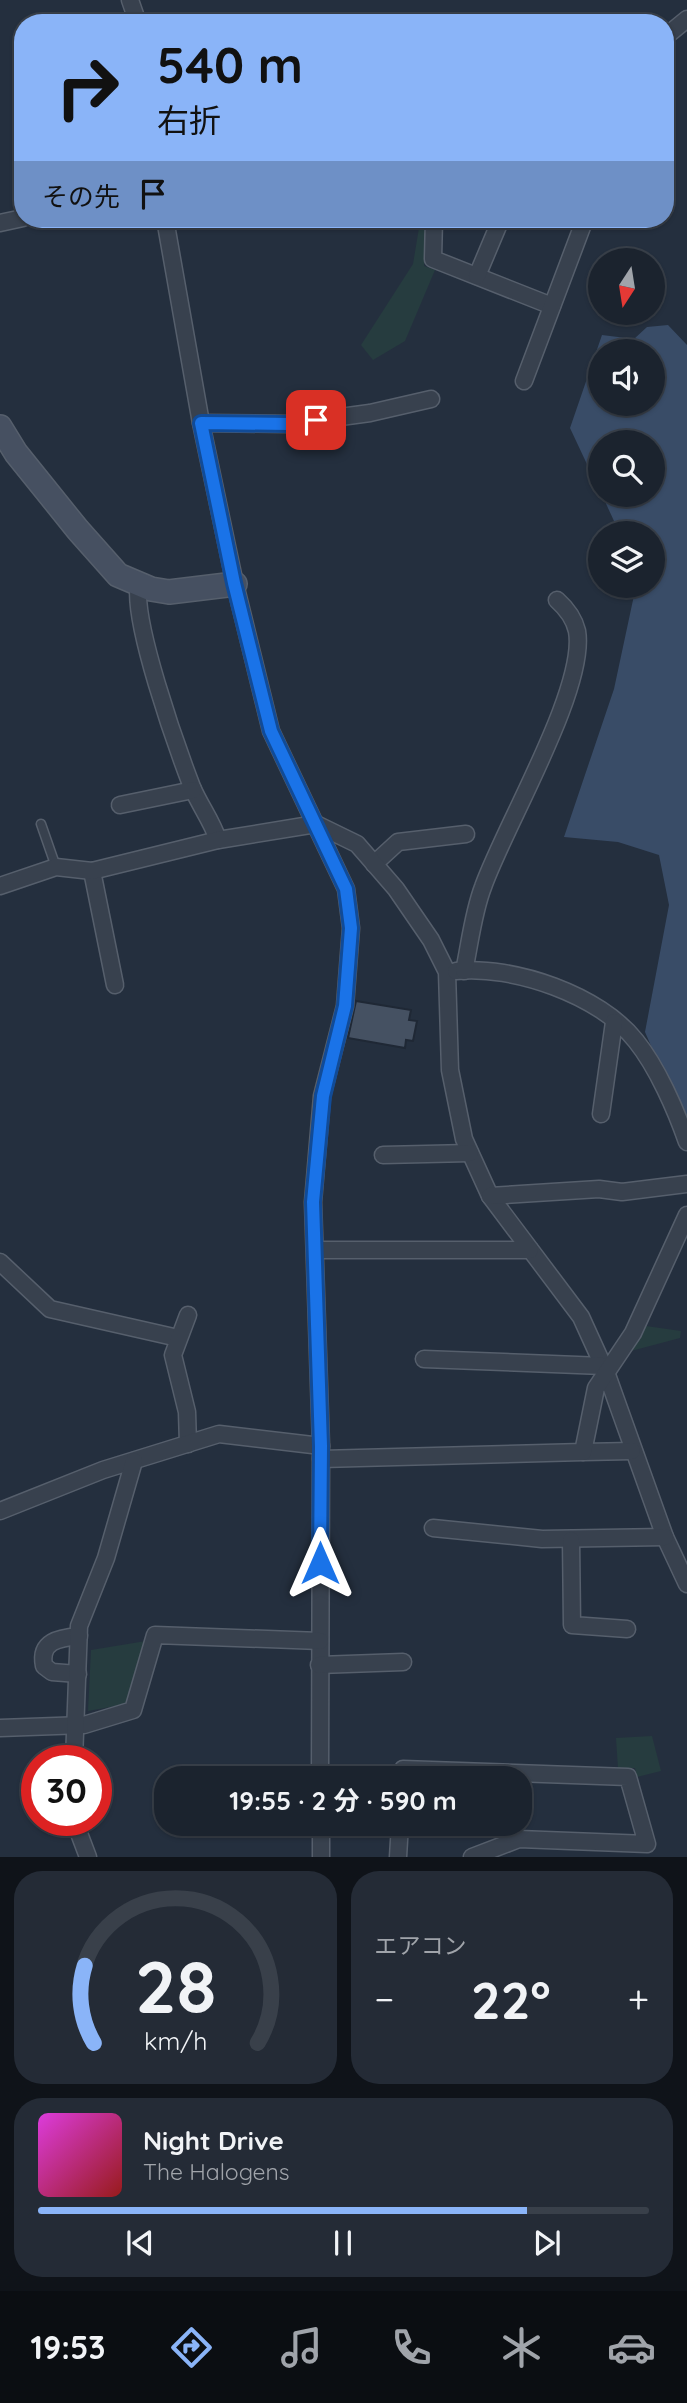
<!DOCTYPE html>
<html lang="ja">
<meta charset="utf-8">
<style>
body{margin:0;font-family:Quicksand,"Noto Sans JP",sans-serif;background:#242b36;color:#f1f3f6;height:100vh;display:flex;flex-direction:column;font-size:26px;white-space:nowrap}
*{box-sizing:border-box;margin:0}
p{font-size:23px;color:#a0a4aa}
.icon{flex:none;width:38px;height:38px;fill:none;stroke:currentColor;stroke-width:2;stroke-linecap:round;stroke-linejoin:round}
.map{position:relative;height:1857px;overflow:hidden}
.drawer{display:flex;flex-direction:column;gap:14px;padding:14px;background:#0f1319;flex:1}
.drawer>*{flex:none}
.banner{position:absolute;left:14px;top:14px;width:660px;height:214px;border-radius:28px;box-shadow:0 2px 5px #0004,0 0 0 2px #39404a;background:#8ab4f8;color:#111;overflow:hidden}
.needle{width:46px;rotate:192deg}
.fabs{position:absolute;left:588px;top:248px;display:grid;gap:14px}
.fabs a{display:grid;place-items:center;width:77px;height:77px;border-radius:50%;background:#1b232e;box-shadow:0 2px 5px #0004,0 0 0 2px #39404a;font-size:35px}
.speed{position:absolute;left:21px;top:1745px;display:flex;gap:14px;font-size:35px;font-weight:700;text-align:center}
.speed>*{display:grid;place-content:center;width:91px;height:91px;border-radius:50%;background:#1b232e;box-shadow:0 2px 5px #0004,0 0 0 2px #39404a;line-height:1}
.speed .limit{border:10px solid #d22;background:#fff;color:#111}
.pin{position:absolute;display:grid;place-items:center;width:60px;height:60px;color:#fff;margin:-30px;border-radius:14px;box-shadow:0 4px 10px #0006}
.me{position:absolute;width:77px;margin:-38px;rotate:0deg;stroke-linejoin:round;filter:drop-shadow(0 0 5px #0008)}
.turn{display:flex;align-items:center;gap:24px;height:147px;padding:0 28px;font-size:32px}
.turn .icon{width:91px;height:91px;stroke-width:2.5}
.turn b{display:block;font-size:49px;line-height:60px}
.then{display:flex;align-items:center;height:66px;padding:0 28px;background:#0003;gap:14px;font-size:26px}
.big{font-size:52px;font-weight:700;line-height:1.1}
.drawer .card{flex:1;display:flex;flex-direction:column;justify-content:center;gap:10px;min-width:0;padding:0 24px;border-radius:28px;background:#242b36}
.drawer .dial{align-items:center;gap:0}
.dial svg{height:182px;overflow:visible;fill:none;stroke:#39404a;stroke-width:7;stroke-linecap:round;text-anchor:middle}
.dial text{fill:#f1f3f6;stroke:none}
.song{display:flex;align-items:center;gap:21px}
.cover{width:84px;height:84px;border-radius:10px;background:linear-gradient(135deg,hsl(300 70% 55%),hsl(0 70% 35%))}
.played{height:7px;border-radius:4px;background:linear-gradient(90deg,#8ab4f8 80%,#39404a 80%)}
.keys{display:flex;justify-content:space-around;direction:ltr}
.heat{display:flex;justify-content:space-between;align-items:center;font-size:38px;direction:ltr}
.drawer .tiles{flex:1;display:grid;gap:14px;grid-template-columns:1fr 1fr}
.card:last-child{grid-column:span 2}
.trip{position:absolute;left:154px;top:1766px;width:378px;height:70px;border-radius:28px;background:#1b232e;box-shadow:0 2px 5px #0004,0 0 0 2px #39404a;font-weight:700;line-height:70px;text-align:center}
.tab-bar{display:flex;height:112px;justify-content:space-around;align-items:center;background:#0b0e12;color:#a0a4aa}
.tab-bar .icon{width:49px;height:49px}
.tab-bar .selected{color:#8ab4f8}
.tab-bar b{font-size:32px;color:#f1f3f6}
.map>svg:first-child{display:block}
.green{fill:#263c3f}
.water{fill:#394c67;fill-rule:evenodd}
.building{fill:#455162;stroke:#1f2835;stroke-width:2}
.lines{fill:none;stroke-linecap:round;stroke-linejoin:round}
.lane-casing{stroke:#565f6c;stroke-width:11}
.street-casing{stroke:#565f6c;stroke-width:19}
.secondary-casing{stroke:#565f6c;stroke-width:26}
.lane{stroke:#38414e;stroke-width:8}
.street{stroke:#38414e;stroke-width:16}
.secondary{stroke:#465061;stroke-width:23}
.route-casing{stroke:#114b97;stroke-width:18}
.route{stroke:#1a73e8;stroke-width:12}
</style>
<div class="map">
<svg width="687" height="1857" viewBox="0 0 687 1857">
<rect width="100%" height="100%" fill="#242f3e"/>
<g class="green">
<path d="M419,228H426L424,266L435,270L405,341L373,360L361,345L413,264Z"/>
<path d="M646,1326L681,1331L680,1338L631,1351Z"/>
<path d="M146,1641L127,1704L88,1711L91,1650Z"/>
<path d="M652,1736L661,1771L637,1777L635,1768H618L616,1738Z"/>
</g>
<path class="water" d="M668,325L687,345V1129L645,1032L669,905L659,855L618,842L564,837L614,689L636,586H653V534H620L602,495H653V443H600V492L570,428L602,335L634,339L647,327ZM600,352H653V404H600Z"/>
<path class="building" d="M356,1001L411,1010L409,1020L417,1021L413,1041L406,1040L405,1048L348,1038Z"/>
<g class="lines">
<g class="lane-casing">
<path id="lane" d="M41,824L56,867"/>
</g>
<g class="street-casing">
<g id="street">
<path d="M130,0L138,23"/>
<path d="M665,37L687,19"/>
<path d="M165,219L201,423L235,584L271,731L346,889L351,928L345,1006L322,1096L313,1202L321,1446L320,1778"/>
<path d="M434,219L433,259L552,306"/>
<path d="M0,223L23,218"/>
<path d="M477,276L501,219"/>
<path d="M524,381L585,219"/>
<path d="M201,423L289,424L370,413L431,399"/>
<path d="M139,584C131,619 177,748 192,787C200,806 212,821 218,840"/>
<path d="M120,805L193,790"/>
<path d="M374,864L398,842L466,834"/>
<path d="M92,871L115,985"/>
<path d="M0,886L56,867L92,871L218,840L316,824L357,844L396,889L431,940L447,972L450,1070L464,1139L490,1196L581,1317L606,1372L665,1537L687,1584"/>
<path d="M456,971C513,965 600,995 636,1041C657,1067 676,1110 687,1142"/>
<path d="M464,971C470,943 473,913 483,887C504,827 587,688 577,631C574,618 566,608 557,600"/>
<path d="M601,1114L614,1022"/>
<path d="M383,1155L470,1153"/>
<path d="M490,1196L599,1189L622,1192L687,1184"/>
<path d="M315,1250H530"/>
<path d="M0,1262L50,1309L178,1338"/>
<path d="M424,1359L603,1366"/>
<path d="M188,1444L187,1412L173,1355L188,1315"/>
<path d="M583,1452L632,1451"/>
<path d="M321,1459L583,1452L596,1388L633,1333L687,1215"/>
<path d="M0,1511L103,1470L219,1434L321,1446"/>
<path d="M433,1528L542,1539L665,1537"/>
<path d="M571,1540L572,1625L627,1629"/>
<path d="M319,1665L403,1662"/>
<path d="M78,1674L52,1672L44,1666C39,1641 59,1638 79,1636"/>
<path d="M0,1728L84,1725L133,1710L155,1635L320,1641"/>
<path d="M74,1760L79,1626L106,1558L134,1461"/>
<path d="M402,1778L403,1769L628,1777L647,1844L519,1839L472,1857"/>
<path d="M74,1820L88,1857"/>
<path d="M321,1824V1857"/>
<path d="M398,1857L400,1824"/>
</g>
</g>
<g class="secondary-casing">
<path id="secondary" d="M0,427L16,453L78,530L118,575L151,589L169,592L235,584"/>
</g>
<use href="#lane" class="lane"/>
<use href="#street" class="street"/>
<use href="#secondary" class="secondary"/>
</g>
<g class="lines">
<g class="route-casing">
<path id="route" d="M316,420L289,424L201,423L234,583L271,731L346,889L351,928L345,1006L323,1096L313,1202L321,1446L320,1563"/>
</g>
<use href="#route" class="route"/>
</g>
</svg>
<div class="fabs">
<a><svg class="needle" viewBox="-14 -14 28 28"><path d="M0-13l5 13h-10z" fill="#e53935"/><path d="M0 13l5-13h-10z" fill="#a0a4aa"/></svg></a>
<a><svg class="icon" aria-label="sound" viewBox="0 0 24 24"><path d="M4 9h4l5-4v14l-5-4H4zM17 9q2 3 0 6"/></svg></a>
<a><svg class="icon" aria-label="search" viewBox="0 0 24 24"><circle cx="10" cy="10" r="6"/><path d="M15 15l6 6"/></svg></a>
<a><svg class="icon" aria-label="layers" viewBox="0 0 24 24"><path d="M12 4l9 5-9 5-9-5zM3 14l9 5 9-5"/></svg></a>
</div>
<div class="speed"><div class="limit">30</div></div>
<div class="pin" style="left:316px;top:420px;background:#d93025"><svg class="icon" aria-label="arrive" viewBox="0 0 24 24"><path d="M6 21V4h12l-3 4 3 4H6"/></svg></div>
<svg class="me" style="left:320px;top:1563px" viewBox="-20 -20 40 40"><path d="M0-17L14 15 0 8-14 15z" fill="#1a73e8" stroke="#fff" stroke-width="4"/></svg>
<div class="trip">19:55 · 2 分 · 590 m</div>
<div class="banner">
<div class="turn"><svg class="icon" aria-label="right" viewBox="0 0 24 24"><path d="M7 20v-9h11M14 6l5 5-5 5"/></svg><div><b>540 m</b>右折</div></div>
<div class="then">その先<svg class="icon" aria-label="arrive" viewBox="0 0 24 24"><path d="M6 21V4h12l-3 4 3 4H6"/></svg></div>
</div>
</div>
<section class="drawer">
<div class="tiles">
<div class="card dial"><svg viewBox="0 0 100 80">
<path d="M14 69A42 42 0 1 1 86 69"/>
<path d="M14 69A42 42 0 0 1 10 35" stroke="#8ab4f8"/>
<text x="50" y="56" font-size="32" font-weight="700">28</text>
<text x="50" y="72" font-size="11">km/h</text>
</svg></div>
<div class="card"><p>エアコン</p>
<div class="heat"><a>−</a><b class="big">22°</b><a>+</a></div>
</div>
<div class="card">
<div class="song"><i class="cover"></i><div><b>Night Drive</b><p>The Halogens</p></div></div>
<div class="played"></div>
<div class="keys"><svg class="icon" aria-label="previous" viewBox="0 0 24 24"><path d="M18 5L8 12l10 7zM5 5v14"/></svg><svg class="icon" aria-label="pause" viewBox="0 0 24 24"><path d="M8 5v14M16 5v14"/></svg><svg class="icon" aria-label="next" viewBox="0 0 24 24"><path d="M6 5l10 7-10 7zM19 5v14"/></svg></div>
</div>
</div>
</section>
<nav class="tab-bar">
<b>19:53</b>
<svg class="icon selected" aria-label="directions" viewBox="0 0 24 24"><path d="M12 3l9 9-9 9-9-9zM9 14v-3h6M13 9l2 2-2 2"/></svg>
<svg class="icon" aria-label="music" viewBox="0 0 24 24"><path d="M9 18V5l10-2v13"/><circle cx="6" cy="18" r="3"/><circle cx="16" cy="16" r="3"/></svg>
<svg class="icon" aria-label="phone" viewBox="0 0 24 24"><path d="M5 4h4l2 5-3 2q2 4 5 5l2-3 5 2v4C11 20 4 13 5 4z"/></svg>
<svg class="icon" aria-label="climate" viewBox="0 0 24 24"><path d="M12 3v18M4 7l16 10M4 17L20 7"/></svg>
<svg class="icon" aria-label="car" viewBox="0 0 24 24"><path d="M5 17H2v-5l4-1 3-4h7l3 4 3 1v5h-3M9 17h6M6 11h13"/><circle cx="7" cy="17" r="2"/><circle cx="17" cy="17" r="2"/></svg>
</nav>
